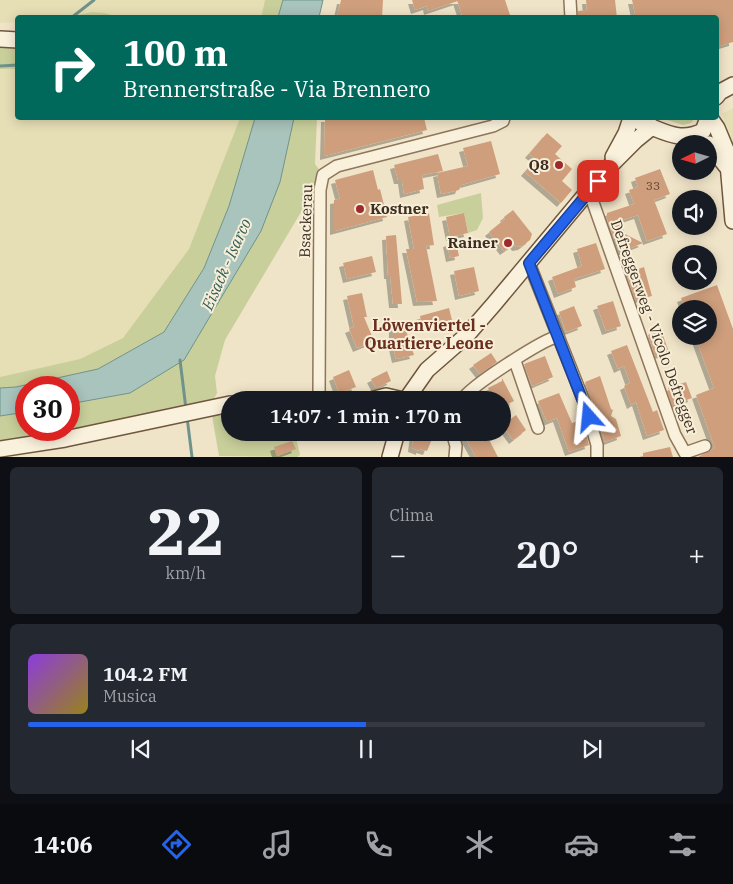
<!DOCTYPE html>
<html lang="it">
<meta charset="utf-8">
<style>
body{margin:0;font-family:"IBM Plex Serif",serif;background:#242831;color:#f1f3f6;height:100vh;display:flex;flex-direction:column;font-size:19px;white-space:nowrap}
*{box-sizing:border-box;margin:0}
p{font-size:16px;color:#9ea1a6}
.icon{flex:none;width:28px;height:28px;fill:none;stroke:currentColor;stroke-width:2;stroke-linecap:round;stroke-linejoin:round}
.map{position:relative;height:457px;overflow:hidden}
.side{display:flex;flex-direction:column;gap:10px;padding:10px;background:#0d0f14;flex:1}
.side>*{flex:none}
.guide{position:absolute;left:15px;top:15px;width:704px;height:105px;border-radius:5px;box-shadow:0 2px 12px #0003;background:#00695c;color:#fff;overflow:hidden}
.needle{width:32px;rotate:265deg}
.buttons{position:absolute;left:672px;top:135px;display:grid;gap:10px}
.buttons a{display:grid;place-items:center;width:45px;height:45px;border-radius:50%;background:#171b24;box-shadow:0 2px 12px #0003;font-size:25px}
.speed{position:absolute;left:15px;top:376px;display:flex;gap:10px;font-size:25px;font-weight:700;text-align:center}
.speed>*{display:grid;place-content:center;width:65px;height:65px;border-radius:50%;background:#171b24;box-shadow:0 2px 12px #0003;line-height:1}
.speed .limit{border:8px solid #d22;background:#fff;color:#111}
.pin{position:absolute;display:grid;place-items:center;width:42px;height:42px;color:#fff;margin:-21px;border-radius:10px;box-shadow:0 2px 8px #0006}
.me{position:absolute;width:55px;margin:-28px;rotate:342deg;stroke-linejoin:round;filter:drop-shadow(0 0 4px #0008)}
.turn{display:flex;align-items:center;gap:18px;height:105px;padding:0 25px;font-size:22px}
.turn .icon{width:65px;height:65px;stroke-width:2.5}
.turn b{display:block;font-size:35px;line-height:42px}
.big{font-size:38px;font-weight:600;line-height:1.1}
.side .card{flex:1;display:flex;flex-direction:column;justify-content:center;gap:8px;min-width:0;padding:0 18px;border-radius:8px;background:#242831}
.side .dial{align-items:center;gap:0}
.dial b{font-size:65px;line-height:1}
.song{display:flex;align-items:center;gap:15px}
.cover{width:60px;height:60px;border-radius:8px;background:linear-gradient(135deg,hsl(270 70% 55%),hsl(50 70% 35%))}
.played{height:5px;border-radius:2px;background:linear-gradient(90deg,#2563eb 50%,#363941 50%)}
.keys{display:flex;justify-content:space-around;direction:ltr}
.heat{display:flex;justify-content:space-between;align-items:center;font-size:28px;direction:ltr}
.side .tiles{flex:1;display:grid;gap:10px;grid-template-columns:1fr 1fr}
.card:last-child{grid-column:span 2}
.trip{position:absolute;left:221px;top:391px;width:290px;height:50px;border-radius:25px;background:#171b24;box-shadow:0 2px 12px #0003;font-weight:600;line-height:50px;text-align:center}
.tab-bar{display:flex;height:80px;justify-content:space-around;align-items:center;background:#090b0e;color:#9ea1a6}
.tab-bar .icon{width:35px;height:35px}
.tab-bar .current{color:#2563eb}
.tab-bar b{font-size:22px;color:#f1f3f6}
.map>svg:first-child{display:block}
.farmland{fill:#e6deb5}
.green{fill:#c9cf9b}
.water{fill:#a9c4bc;stroke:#6f938a}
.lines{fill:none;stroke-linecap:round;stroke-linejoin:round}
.stream{stroke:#6f938a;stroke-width:3}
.building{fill:#cf9f7d;filter:url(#shadow)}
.street-casing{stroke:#8d765c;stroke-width:14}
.secondary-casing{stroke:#6f573f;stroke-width:18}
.street{stroke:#faf1dc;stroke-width:11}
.secondary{stroke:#faf1dc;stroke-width:15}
.route-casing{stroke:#184099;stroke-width:12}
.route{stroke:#2563eb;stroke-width:9}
.poi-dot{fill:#9e2a2b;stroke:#f7eed8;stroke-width:2}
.labels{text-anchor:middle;stroke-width:4;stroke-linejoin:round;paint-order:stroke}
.number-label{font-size:12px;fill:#624a37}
.poi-label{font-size:15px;font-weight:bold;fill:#3d2e20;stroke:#f7eed8;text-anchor:end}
.street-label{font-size:15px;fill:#3d2e20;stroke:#f7eed8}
.water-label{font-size:16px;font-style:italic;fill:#2f5d5a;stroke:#f7eed8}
.neighbourhood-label{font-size:16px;font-weight:bold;fill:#6b2e1e;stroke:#f7eed8}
</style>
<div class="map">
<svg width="733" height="457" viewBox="0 0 733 457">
<defs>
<filter id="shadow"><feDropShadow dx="-4" dy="4" stdDeviation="0" flood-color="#0004"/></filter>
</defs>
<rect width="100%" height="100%" fill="#f0e4c8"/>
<g class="farmland">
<path d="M0,0H265L261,17L118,18L105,13L92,12L68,17L18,18L17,22L0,23Z"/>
<path d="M0,69H17L18,118H240L189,249L123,338L80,359L0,377Z"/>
<path d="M733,108V142L722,114Z"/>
</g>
<g class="green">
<path d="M265,0H283L278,17L261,18Z"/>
<path d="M92,12L105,13L118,17H68Z"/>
<path d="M0,41L17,42V69H0Z"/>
<path d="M240,118H255L229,206L204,268L164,332L98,369L16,387L0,388V377L80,359L123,338L189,249Z"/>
<path d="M294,118H317L315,164L323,175L225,340L215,376L217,393L210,407L0,449V416L26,412V430H69V404L130,393L280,182Z"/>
<path d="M661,118H695L691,123L683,125Z"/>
<path d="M481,193L483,218L477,230L468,233L464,213L439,217L437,205Z"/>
<path d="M230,413V432L295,433L300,455L297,457L219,456L212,416Z"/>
</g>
<g class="water">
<path d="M283,0H323L319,17H278Z"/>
<path d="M255,118H294L280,182L261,231L184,360L130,393L69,404V388H26V412L0,416V388L16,387L98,369L164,332L204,268L229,206Z"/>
</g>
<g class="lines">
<g class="stream">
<path d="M71,18L94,0"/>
<path d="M0,66L18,65"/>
<path d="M180,360L186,409"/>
<path d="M187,417L192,457"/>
</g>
</g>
<g class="building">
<path d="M341,0H383L382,18H337Z"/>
<path d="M412,0H505L511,18H463L457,0L458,1L428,11L427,6L415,10Z"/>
<path d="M586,0H615L617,18H578V11L587,10Z"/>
<path d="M632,0H733V42L716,47V18H636Z"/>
<path d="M325,118H424L427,130L324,156Z"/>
<path d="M547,133L562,146L555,154L572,169L562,181L572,190L561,203L525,172L536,159L529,154Z"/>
<path d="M491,141L500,174L461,185L459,190L441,194L437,173L468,166L463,148Z"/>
<path d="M438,154L443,171L422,175L424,189L404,194L402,180H398L394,165Z"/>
<path d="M660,169L670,194L654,200L667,234L647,241L638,215L620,221L625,234L643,243L621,252L616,239H614L606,216L607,215V213L634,204L629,190L638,187L635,178Z"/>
<path d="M373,170L378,190L380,189L387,217L334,231V200L340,199L335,180Z"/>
<path d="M513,210L532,234L530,240L522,246L516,247L514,244L504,251L489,232L505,219L504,217Z"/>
<path d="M429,213L434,245L426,246L437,301L417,302L406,249H414L408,217Z"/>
<path d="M464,213L468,233L450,237L446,217Z"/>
<path d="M396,235L402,304H393L390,275H388L386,236Z"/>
<path d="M456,241L459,256L450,258L447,243Z"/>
<path d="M596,243L605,269L574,279L576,287L558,294L552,277L582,266L577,249Z"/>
<path d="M372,256L376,272L347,279L343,263Z"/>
<path d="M474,267L479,291L459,296L454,271Z"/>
<path d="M644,267L652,296L635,300L626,273Z"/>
<path d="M717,285L733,329V457H698L715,448L696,395L714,388L695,336H709V309H685L681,298Z"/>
<path d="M362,293L367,317H364L374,341L357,348L349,329L354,327L347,296Z"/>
<path d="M613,301L621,326L606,331L597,306Z"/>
<path d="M574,306L582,326L566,332L559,312Z"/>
<path d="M449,308L452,320L422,326L420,316Z"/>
<path d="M403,321L414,355L396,359L393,346V324Z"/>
<path d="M661,330L669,352L655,356L648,335Z"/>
<path d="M627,345L653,412L657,410L664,430L647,436L636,402L631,405L624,386L630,383L624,366L618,369L611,351Z"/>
<path d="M491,353L497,362L480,374L473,365Z"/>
<path d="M545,356L553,377L532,386L524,364Z"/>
<path d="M349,370L356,387L339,393L333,377Z"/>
<path d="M387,371L391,381L376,388L371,379Z"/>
<path d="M600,376L611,409L613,410L611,416L616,419L621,436L605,442L585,382Z"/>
<path d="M502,378L514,401L502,407V400H494L488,388L502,381Z"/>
<path d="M686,382L692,398L672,405L667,391L669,390L668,388Z"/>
<path d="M559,393L572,423L582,420L589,445L569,452L557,418L547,422L538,401Z"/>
<path d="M516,415L526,430L513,440L502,425Z"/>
<path d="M414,432H435L427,451L420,449V451L412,448Z"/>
<path d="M462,432H485L498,457H476Z"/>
<path d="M292,441L296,449L277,456L274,447Z"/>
<path d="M670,447L673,457H643V453Z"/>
</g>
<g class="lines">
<g class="street-casing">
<g id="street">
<path d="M570,0L571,18"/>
<path d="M589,191L675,435L685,453L705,446"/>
<path d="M529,263L585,404L597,445V457"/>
<path d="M515,361L538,428"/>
<path d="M319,400L320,190L323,175L337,166L493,126L503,121L504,118"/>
<path d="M462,400C470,386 541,341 558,336"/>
<path d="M452,432L456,446L455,457"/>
</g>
</g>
<g class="secondary-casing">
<g id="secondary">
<path d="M0,39L18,40"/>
<path d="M716,97L720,92L733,85"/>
<path d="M637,118L641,123C664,131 679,143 703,131L708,118"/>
<path d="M710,118L717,128L727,152L733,221"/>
<path d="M709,144L726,166"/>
<path d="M613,157L626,133L631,118"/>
<path d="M371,400L386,396L403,400"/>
<path d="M406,400L427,370L467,335L494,304L606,170L636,140L652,127"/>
<path d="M0,449L65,439L230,404"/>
<path d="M390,457L397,432"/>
</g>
</g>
<use href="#street" class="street"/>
<use href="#secondary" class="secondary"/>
</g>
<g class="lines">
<g class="route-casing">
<path id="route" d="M589,417L529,263L598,181"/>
</g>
<use href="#route" class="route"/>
</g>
<g class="poi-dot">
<circle cx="559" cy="165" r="5"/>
<circle cx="360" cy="209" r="5"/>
<circle cx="508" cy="243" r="5"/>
</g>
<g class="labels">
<g class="number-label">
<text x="653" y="190">33</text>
</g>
<g class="poi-label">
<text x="549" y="170">Q8</text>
<text x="370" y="214" text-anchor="start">Kostner</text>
<text x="498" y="248">Rainer</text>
</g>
<g class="street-label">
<text transform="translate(306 221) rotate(-88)" y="5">Bsackerau</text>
<text transform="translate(654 327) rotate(70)" y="5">Defreggerweg - Vicolo Defregger</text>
</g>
<g class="water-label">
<text transform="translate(226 264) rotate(-66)" y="6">Eisack - Isarco</text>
</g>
<g class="neighbourhood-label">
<text x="429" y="331">Löwenviertel -<tspan x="429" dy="18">Quartiere Leone</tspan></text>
</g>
</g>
</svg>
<div class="buttons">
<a><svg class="needle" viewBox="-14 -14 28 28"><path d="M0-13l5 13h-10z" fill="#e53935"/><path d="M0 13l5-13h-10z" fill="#9ea1a6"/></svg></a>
<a><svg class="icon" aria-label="sound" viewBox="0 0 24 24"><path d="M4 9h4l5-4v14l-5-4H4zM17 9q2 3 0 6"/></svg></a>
<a><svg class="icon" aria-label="search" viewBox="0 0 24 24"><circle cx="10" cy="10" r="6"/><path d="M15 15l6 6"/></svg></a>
<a><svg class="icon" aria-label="layers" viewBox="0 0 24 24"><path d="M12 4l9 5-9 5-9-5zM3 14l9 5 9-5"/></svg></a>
</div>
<div class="speed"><div class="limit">30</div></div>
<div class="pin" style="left:598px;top:181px;background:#d93025"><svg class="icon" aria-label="arrive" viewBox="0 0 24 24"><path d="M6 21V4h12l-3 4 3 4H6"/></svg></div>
<svg class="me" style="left:589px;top:417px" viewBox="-20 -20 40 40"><path d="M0-17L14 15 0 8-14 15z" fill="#2563eb" stroke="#fff" stroke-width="4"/></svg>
<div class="trip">14:07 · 1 min · 170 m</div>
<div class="guide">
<div class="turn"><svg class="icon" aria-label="right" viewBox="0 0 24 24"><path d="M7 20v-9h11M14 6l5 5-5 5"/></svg><div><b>100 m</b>Brennerstraße - Via Brennero</div></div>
</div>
</div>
<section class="side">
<div class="tiles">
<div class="card dial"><b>22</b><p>km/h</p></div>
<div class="card"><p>Clima</p>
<div class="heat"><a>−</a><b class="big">20°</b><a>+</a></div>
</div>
<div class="card">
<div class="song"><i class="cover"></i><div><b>104.2 FM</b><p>Musica</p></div></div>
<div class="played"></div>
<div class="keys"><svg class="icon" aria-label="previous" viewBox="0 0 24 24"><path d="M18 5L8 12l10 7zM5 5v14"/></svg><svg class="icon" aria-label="pause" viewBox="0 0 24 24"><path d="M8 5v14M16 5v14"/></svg><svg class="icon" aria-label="next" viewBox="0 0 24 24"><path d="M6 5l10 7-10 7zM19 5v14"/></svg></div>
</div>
</div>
</section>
<nav class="tab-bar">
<b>14:06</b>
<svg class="icon current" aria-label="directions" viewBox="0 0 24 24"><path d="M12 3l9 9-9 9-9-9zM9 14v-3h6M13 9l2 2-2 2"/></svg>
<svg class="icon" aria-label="music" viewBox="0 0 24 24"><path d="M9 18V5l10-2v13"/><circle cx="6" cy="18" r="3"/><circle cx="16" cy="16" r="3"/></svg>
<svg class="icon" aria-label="phone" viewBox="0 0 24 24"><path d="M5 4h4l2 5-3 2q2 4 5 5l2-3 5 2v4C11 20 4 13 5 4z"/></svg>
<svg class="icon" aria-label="climate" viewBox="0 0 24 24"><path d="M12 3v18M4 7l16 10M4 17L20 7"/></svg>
<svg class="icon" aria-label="car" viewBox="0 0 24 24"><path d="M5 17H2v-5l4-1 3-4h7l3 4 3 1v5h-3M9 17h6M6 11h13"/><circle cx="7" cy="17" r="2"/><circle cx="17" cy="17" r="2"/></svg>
<svg class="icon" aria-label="filters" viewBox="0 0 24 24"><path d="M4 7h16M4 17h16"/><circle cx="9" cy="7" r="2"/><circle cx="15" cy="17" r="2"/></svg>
</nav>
